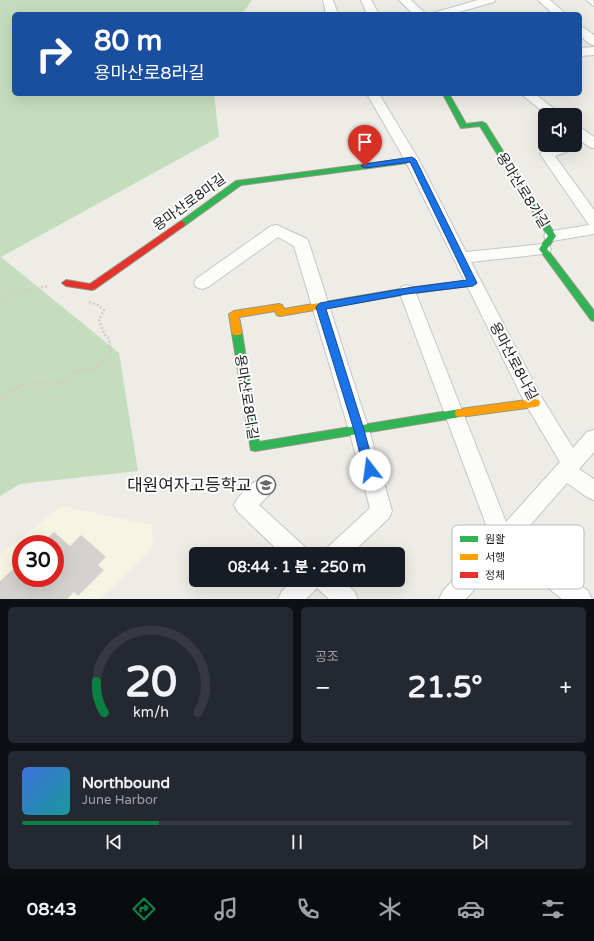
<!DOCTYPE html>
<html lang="ko">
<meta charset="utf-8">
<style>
body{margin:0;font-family:"Varela Round","Noto Sans KR",sans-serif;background:#242831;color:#f1f3f6;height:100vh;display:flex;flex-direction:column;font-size:15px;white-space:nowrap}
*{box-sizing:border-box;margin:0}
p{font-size:13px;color:#9ea1a6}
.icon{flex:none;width:22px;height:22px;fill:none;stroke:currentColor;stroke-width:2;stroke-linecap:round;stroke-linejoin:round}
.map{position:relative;height:599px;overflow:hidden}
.details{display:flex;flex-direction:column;gap:8px;padding:8px;background:#0d0f14;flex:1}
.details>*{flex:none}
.guide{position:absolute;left:12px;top:12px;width:570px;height:84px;border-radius:6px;box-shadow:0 4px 16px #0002;background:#1a4fa0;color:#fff;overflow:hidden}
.buttons{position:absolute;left:538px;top:108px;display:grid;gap:8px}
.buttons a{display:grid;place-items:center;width:44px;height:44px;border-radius:6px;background:#171b24;box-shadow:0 4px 16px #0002;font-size:20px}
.speed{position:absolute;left:12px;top:535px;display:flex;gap:8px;font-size:20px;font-weight:700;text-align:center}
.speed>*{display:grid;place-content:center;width:52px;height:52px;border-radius:50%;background:#171b24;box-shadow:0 4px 16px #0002;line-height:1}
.speed .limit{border:6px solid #d22;background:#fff;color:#111}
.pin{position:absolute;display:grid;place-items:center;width:34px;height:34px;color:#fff;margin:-41px -17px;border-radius:50% 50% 50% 0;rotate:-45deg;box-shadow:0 0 4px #0007}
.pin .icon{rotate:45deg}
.me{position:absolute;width:44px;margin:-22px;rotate:345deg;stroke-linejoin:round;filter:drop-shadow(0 0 3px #0008)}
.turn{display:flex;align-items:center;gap:14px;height:84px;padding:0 16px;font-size:18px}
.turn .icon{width:52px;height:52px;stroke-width:2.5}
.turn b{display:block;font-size:28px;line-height:34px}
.big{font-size:30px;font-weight:800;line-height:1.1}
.details .card{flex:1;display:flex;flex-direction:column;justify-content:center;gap:6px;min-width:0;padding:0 14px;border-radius:6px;background:#242831}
.details .dial{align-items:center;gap:0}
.dial svg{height:104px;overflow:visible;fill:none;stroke:#363941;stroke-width:7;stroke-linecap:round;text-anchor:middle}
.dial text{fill:#f1f3f6;stroke:none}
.song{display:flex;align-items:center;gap:12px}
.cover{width:48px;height:48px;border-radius:6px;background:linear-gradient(135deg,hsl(220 70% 55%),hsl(180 70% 35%))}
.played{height:4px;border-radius:2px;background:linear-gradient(90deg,#0b8043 25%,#363941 25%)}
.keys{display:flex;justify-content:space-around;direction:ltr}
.heat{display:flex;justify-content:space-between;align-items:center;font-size:22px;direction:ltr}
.details .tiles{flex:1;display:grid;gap:8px;grid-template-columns:1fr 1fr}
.card:last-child{grid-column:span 2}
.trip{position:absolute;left:189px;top:547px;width:216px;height:40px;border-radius:6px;background:#171b24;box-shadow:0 4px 16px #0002;font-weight:800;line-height:40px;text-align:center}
.tabs{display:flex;height:64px;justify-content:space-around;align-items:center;background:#090b0e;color:#9ea1a6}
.tabs .icon{width:28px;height:28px}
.tabs .active{color:#0b8043}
.tabs b{font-size:18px;color:#f1f3f6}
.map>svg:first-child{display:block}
.education{fill:#f5f6e2;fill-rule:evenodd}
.forest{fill:#c4ddbc}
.building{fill:#d4d2ce}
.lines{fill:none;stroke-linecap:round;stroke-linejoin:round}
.lane-casing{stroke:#c6c6c3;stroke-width:2}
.street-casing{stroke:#c6c6c3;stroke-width:2}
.fast-casing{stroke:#93987e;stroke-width:2}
.slow-casing{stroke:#93987e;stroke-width:2}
.jam-casing{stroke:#93987e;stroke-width:2}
.path-far1{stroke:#d7cac6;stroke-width:2.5;stroke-dasharray:2 2;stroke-linecap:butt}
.path{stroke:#d7cac6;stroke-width:3;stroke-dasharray:2.5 2.5;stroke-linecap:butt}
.lane{fill:#fcfcfb;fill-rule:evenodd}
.street{fill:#fcfcfb;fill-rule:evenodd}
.fast{fill:#30b455;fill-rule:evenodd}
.slow{fill:#ff9f0a;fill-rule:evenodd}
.jam{fill:#e5322d;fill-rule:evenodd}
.route{fill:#1a73e8;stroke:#114b97}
.labels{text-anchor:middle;stroke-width:4;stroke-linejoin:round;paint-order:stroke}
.street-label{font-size:14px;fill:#1f1f1f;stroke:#fff}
.near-poi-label{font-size:17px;fill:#1f1f1f;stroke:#fff;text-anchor:end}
.key{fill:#fff;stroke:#bcbcbc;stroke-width:1}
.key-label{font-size:11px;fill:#1f1f1f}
</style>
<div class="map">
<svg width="594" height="599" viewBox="0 0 594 599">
<rect width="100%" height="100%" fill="#edece7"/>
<path class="education" d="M62,506L152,525L153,547L100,599H0V554ZM21,544H55V578H21Z"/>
<path class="forest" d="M0,0H252L242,14H14V94H214L219,137L1,257L119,353L138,471L20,484L0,496Z"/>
<path class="building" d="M54,532L70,546L81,535L106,557L98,565L104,570L78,596L74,592L67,599H0V581L21,562V578H55V544H41Z"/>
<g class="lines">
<g class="lane-casing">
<path id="lane" d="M586,0H593L594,6Z"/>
</g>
<g class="street-casing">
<g id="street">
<path d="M323,0H333L338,14H326Z"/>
<path d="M361,0H371L379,14H367Z"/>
<path d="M399,0H411L426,14H413Z"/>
<path d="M478,0H495L494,2L452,14H434L436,12Z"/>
<path d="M538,0H550L566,14H553Z"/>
<path d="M580,27L584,28L594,35V45L590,44L580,36Z"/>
<path d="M594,47V55L580,56V48Z"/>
<path d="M367,94H379L419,160L466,252L543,244L549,245L551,249L549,253L543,254L471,262L542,398L573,448L587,432L594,430V452L579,469L594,479V500L587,497L567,483L518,539L588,591L592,599H562L505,554L466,599H439L443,591L491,538L399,291L401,287L407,285L413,287L415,291L506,522L560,462L525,403L405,160Z"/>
<path d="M521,94H535L562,115H547Z"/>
<path d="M575,126L580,127L594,137V148L589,147L575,136Z"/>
<path d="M575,142L579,145L577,148L555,156L594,210V234L552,241L546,240L544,236L546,232L589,225L540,154C547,144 564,145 575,145Z"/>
<path d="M277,225L307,239L309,243L369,430L392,511L389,518L351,554H325L328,547L370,508L349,430L294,246L278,237L208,287L202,289L196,287L194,283L196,279L271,226Z"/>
<path d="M266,476L273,479L276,485L273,491L259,505L305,547L308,554H282L238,512L234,505C240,493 254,480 266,476Z"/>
<path d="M293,580H342L354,591L358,599H329L317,588L306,599H278L282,591Z"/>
</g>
</g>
<g class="fast-casing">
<g id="fast">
<path d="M443,94H449L466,124L482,122L486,124L556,236L547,249L594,311V321L591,320L539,249L548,236L480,126L461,128Z"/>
<path d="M412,158H415V162L241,185L184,226L181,227L177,224L236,181Z"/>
<path d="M237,330L240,331L242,333L259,442L460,409L464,410L465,413L464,416L460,417L255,451L251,450L232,333L234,331Z"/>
</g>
</g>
<g class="slow-casing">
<g id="slow">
<path d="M473,280L476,281L477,283L476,285L407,294L280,316L277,315L275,311L239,317L242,333L240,335H234L232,333L229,314L234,311L279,304L282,305L284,309L407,288Z"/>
<path d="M535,399L539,400L540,403L539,406L535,407L460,417L456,416L455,413L456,410L460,409Z"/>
</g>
</g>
<g class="jam-casing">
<path id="jam" d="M181,221L184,222L185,224L184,226L95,289L92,290L66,286L62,283L66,280L90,284Z"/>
</g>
<g class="path-far1">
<path d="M0,301L16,292L49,286"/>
<path d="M89,302L98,305L104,310L99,320L104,334L109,339L110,349"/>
</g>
<path class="path" d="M0,398L24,384H59L73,372L94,369L110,352V348"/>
<use href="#lane" class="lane"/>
<use href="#street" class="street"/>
<use href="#fast" class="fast"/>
<use href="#slow" class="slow"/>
<use href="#jam" class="jam"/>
</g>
<path class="route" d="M412,157L416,160L477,283L473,286L407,294L326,309L364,430L375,470L374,474L370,475L366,474L364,470L354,430L316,307L320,303L407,288L467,280L410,162L365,168L361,166L365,164Z"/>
<defs>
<g id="school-ring" transform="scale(1)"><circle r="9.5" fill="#fff" stroke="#676765" stroke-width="1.5"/><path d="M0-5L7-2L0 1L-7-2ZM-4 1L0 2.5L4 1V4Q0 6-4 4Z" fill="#676765"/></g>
</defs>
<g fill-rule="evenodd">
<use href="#school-ring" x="266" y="485"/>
</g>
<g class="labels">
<g class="street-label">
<text transform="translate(523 190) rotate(58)" y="5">용마산로8가길</text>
<text transform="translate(189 202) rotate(-36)" y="5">용마산로8마길</text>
<text transform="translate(514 361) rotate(62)" y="5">용마산로8나길</text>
<text transform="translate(247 397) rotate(81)" y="5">용마산로8다길</text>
</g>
<g class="near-poi-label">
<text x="252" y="491">대원여자고등학교</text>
</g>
</g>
<rect x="452" y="525" width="132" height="64" rx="6" class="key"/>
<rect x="460" y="536" width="18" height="6" fill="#30b455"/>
<rect x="460" y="554" width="18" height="6" fill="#ff9f0a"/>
<rect x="460" y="572" width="18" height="6" fill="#e5322d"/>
<g class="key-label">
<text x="485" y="543">원활</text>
<text x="485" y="561">서행</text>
<text x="485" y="579">정체</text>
</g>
</svg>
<div class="buttons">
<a><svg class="icon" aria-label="sound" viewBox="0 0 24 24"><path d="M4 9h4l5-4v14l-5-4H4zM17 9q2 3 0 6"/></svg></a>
</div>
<div class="speed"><div class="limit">30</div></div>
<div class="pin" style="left:365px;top:166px;background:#d93025"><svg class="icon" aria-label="arrive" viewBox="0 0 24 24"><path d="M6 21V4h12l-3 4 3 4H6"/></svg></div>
<svg class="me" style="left:370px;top:470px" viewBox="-20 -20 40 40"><circle r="19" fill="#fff"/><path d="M0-13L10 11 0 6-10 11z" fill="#1a73e8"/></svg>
<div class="trip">08:44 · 1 분 · 250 m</div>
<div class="guide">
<div class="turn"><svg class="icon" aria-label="right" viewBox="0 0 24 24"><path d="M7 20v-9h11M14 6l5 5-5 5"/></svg><div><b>80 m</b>용마산로8라길</div></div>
</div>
</div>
<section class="details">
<div class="tiles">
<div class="card dial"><svg viewBox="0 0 100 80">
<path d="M14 69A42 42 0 1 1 86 69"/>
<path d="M14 69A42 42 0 0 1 8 45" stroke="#0b8043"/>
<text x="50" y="56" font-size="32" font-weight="700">20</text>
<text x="50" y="72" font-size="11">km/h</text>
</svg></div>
<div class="card"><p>공조</p>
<div class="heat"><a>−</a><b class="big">21.5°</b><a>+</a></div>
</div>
<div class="card">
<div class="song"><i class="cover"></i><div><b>Northbound</b><p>June Harbor</p></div></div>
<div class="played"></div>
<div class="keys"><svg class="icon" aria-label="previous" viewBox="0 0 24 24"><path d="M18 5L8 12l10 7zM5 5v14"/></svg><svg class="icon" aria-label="pause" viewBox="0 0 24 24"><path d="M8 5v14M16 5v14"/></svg><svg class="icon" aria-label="next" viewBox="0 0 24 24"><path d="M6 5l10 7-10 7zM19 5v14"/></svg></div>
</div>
</div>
</section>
<nav class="tabs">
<b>08:43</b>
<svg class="icon active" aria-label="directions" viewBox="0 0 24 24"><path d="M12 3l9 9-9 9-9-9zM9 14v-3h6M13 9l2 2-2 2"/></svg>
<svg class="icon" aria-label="music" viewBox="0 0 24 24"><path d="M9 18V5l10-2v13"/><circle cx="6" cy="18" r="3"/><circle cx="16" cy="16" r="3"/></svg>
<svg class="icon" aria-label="phone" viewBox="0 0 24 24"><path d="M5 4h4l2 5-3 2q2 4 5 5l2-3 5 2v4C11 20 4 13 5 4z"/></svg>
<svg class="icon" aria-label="climate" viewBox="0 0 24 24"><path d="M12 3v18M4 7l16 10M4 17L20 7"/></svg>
<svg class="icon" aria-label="car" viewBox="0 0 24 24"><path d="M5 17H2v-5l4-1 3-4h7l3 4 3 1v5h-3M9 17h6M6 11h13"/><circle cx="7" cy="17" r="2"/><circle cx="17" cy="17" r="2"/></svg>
<svg class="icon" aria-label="filters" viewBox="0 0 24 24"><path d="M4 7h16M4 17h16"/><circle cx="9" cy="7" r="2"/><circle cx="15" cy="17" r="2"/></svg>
</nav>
